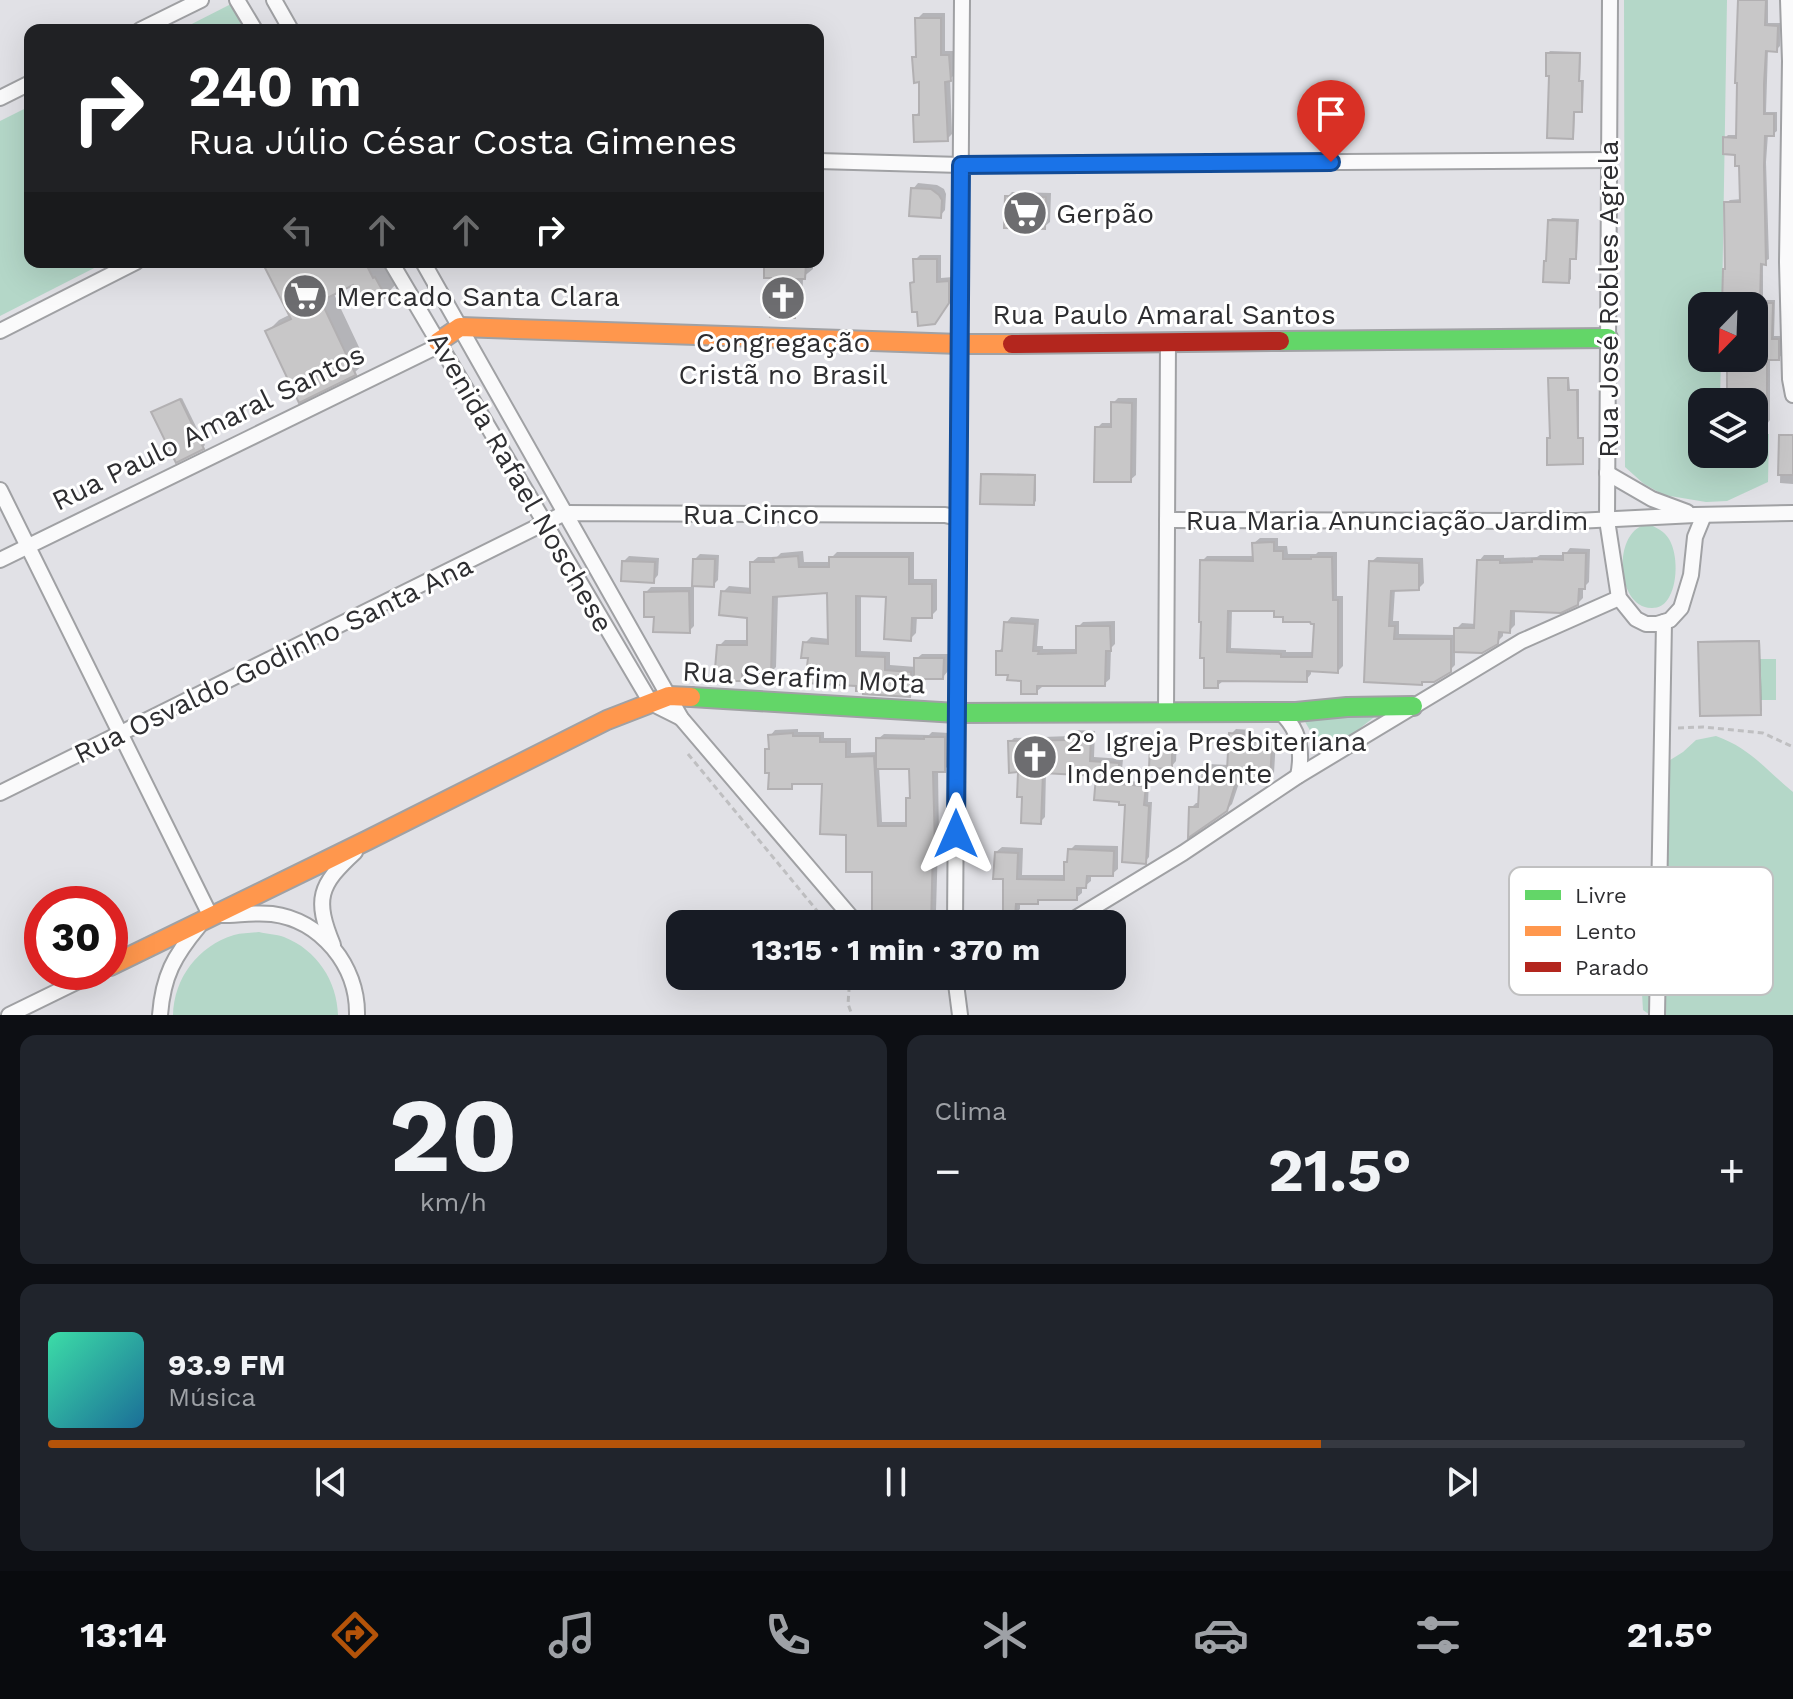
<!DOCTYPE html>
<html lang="pt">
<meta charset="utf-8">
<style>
body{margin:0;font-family:"Work Sans",sans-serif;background:#20242c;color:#f1f3f6;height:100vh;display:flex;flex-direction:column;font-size:30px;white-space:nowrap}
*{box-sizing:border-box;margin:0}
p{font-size:26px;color:#9ea1a6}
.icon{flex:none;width:44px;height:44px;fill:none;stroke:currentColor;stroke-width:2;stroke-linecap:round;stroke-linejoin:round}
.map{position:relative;height:1015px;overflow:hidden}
.side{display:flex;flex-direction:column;gap:20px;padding:20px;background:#0d0f14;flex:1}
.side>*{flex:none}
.guide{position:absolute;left:24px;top:24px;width:800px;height:244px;border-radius:16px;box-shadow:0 8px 32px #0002;background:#202124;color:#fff;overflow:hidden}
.needle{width:52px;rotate:203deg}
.tools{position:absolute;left:1688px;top:292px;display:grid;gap:16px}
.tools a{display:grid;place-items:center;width:80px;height:80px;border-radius:16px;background:#171b24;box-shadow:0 8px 32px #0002;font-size:40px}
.speed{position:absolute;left:24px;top:886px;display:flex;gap:16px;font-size:40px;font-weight:700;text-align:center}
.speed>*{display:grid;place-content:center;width:104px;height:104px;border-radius:50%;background:#171b24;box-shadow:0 8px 32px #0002;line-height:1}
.speed .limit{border:12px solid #d22;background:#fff;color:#111}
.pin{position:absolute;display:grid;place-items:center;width:68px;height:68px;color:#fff;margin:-82px -34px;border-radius:50% 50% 50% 0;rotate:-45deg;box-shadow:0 0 8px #0007}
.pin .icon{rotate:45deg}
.me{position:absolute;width:88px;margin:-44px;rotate:0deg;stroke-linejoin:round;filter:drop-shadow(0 0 6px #0008)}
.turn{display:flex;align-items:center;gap:28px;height:168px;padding:0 32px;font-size:36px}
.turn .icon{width:104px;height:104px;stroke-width:2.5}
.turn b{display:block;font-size:56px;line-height:68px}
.lanes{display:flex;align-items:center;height:76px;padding:0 32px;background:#0003;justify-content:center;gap:40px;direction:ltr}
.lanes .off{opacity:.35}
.big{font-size:60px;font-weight:700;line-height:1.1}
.side .widget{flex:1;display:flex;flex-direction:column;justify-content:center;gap:12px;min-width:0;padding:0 28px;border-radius:16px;background:#20242c}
.side .dial{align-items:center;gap:0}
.dial b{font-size:104px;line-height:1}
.song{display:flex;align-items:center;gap:24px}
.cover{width:96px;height:96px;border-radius:12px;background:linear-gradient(135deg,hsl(160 70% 55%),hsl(200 70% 35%))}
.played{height:8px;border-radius:4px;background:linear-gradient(90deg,#b45309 75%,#363941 75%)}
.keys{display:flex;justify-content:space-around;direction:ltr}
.heat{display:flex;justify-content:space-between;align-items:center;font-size:44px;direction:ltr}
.side .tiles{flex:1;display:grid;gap:20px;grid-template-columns:1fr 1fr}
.widget:last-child{grid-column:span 2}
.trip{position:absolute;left:666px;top:910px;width:460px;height:80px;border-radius:16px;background:#171b24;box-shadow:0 8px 32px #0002;font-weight:700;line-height:80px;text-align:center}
.tab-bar{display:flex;height:128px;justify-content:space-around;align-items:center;background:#090b0e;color:#9ea1a6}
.tab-bar .icon{width:56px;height:56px}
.tab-bar .active{color:#b45309}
.tab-bar b{font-size:36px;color:#f1f3f6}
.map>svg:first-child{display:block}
.green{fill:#b4d7c8}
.shadow{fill:#0003;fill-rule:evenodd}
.building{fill:#c8c7c8;stroke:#b2b0b2;stroke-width:2;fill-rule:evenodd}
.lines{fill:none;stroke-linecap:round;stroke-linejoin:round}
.street-casing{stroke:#a0a1a4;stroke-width:18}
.fast-casing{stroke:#a0a1a4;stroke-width:22}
.slow-casing{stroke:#a0a1a4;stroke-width:22}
.jam-casing{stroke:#a0a1a4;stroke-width:22}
.path{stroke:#bfbfc1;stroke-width:3;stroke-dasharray:6 4;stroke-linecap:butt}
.street{stroke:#fafafb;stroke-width:14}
.fast{stroke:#63d668;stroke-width:18}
.slow{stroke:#ff974d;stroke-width:18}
.jam{stroke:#b3261e;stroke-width:18}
.route-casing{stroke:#114b97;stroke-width:20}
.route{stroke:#1a73e8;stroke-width:14}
.labels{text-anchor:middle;stroke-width:6;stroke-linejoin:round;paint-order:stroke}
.poi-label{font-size:28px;fill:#2e2e31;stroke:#fff;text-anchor:start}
.street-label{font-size:28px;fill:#2e2e31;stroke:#fff}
.key{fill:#fff;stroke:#c0c0c1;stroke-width:2}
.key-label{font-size:22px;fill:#2e2e31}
</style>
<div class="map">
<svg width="1793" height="1015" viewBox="0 0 1793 1015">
<rect width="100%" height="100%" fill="#e1e1e6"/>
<g class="green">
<path d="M1624,0H1727L1722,306H1702V358H1721L1720,402H1702V454H1754V434H1769L1768,482L1727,501L1706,502L1664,495L1644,484L1625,467Z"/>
<path d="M231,4L244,30H180Z"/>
<path d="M30,106V262H106L0,316V121Z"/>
<path d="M1649,524C1657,528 1664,531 1669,539C1678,554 1678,584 1668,599C1664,605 1659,608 1652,608C1616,609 1611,528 1649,524Z"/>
<rect x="1760" y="659" width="16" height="41"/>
<path d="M1378,714L1325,756L1304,720Z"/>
<path d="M1716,736C1750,748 1766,770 1793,792V1015H1650L1643,1010L1641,976L1644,950L1654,906L1667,762L1683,752L1696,740Z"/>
<path d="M259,932C267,934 276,934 284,937C317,950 337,981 338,1015H173C174,978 198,946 234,935C242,933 251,933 259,932Z"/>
</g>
<g class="shadow">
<path d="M1739,0H1768V23H1780V46L1776,50L1768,49L1766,112H1777V131L1773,134H1768L1766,162L1769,259L1763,262V300H1775L1774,336H1781L1782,355L1778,358H1770V420L1767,424H1754V402H1729V358H1754V306H1724L1727,268L1726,203L1730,200L1742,199L1741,164L1737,153L1725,138L1728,135H1738Z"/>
<path d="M923,13H945V51H954L955,74L950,79L952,134L947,139L915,116L921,110V80L915,58L918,55L917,19Z"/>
<path d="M1550,51L1581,52L1580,80H1584L1583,108L1581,110H1575L1574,135L1572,137L1548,53Z"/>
<path d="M918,183L937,185L944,189L946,194L945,210L940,216L913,189Z"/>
<path d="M1012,192L1051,193L1050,222L1044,227L1007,197Z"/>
<path d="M1552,218L1579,219L1577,255L1571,257V279L1569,281L1550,220Z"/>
<path d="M920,255H941V278L953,277V296L939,317L916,281L915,260Z"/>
<path d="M265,262H381L384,268L387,267L396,284L385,296L354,282L333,292L366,362L354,373L267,332L279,320L291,314Z"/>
<path d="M768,262H813V269L803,277L802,307L794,316L766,263Z"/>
<path d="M1552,377H1569L1570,389H1579V437H1584V460L1582,462L1552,436L1550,379Z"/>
<path d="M182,398L205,445L203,447L156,411Z"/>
<path d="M1118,398H1137L1136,475L1130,480L1097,428L1102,423H1113V403Z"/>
<path d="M1783,434H1793V484L1780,483L1781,436Z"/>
<path d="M985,473L1036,474V501L1034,503L983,475Z"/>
<path d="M1260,538H1278V546H1287L1288,554H1316L1318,552H1337V596H1343V666L1338,671L1311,670V674L1306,680L1223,681L1217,686L1202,561L1207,556H1255L1254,543ZM1232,609H1276L1285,615L1316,622L1314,652H1286V650L1231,648Z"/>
<path d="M1570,548L1590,549L1589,582L1583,588V598L1577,604L1515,609V625L1509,631L1503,630V636L1497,642L1455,650V665L1449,671L1424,680L1421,683L1366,680L1371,562L1377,557L1423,558L1424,583L1419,588L1395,589L1393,621H1399V634L1456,635V629L1462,623L1476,624L1479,561L1484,555H1504V558L1537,557L1540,555H1565Z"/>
<path d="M803,551L804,562H831V558L837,552H914V579H937V610L931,616H917L916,633L910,639L888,595H861V651L890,652V665L916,667V659L922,654H948V671L943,677H916V689L910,695L858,684L810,656L805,643L811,637L830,639L829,591L778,595L776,667L770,673L748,672L741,679L719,646L725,640H749V616L723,592L729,586L752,588V562L758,557H777L781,553Z"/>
<path d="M700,554L719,555L718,580L713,585L695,559Z"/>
<path d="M629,556L659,558L658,575L653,581L624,561Z"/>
<path d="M694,585V626L689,631L656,615L646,592L651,587H694Z"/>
<path d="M1011,617L1039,619L1037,646H1043V649H1078V627L1083,622L1115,621V644L1111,648L1110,679L1104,684H1042V687L1036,692L1023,679L1010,673L998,652L1004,646L1006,623Z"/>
<path d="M1760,640L1762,711L1760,713L1700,643L1702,641Z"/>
<path d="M798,729V732H824V738H851V753L878,752V739L884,734L929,735L932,732L949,733V765L944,770H938L939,841L938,843L936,911H941L940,924H899L900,917L874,870L848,833L824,782H797L791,787L767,750L770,747V736L775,730ZM879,767H911L912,795L908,798V822H882Z"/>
<path d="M1236,729L1253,730L1252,736L1276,740L1274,773L1269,778L1239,783L1232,804L1226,810L1191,808L1196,803H1200L1202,770L1207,764L1229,765L1231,734Z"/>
<path d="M1075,730L1095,731L1094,757L1123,759L1121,781L1149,782L1148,802H1152L1149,857L1145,862L1127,804L1098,774L1046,771L1045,817L1040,822L1024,795L1020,770L1010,742L1014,738L1070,736Z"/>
<path d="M1158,741L1177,742L1176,761L1171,767L1152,747Z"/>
<path d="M1075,845L1118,846V869L1112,874H1091V881L1085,886H1082V893L1076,898H1041L1037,902H1020V909L1015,914L996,852L1002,847L1023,848L1022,875H1066L1070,850Z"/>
</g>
<g class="building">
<path d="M1738,0H1766L1765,25L1778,26L1777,52L1766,51L1764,84V114H1774V136H1765L1764,166L1766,265L1761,264L1760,303H1773L1772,339H1779V360H1767V402H1741L1742,393H1727V358H1754V306H1722L1723,269H1725L1724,202H1740L1739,166H1735V155L1723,154V137L1736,138L1737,83H1735Z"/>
<path d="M915,18H941V55H949L951,81L945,82L948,141L914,142L913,115H919V82L914,83L912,57H916Z"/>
<path d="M1546,53H1580L1579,81H1582V112H1574L1573,139L1547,138L1549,76H1546Z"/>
<path d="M911,188L931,189L939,195L942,200L941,218L909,216Z"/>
<path d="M1005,196L1046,197L1045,229L1004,228Z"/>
<path d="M1548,220L1577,221L1576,259H1570L1569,283L1543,282L1544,261H1546Z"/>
<path d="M913,259H937V282L949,281V303L935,324L918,326L917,312H912L910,283L914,282Z"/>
<path d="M262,262H365L373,278L375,277L386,297L366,308L353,285L321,301L356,375L299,403L265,331L291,319Z"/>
<path d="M764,263L806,264L805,279H796L795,318L770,317L771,278H764Z"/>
<path d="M1548,378H1568V390H1577L1578,438H1583V464L1547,465V438H1550Z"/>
<path d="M180,399L204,449L176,463L151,412Z"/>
<path d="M1111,402L1132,403L1131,482H1094L1095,427H1111Z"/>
<path d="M1779,435H1793V475H1778Z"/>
<path d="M981,474L1035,475L1034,505L980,504Z"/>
<path d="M1274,542V551H1283V559H1311V557H1332L1333,600H1338V673L1307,671V682L1218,681V688H1204V658H1200L1201,622H1199L1200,560L1253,561L1252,543ZM1228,611H1274V617H1283V622H1310L1311,624H1314L1312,657H1281V654L1227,652Z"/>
<path d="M1563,553H1586L1585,589H1579L1578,605L1561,613L1511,611L1510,633L1499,632L1498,644L1482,653L1454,652V628H1474L1477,560H1500V563L1532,562V559L1563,560Z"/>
<path d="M798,556L799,567H829V557H909V584H932V618H912L911,641L884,639L886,597L856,596V656L885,657V670L911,672L910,697L863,694V691H856V686L805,683L808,658H801L803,642L828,644L827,593L773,597L771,675L742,674V681H714L717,645H747V618L719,615L721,591L750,593V562H774L773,558Z"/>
<path d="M693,559H715L714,587L692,586Z"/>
<path d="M622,561L655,562L654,583L621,581Z"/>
<path d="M1369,561L1419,563V590L1391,591L1389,626H1395L1394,639H1451V672L1434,682H1422V685L1364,682Z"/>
<path d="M689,591L690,633L653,632L654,617H644V592Z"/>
<path d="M1004,622L1035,624L1033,651H1039L1038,654L1076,653V626H1110L1111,651H1106L1105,686H1037V694H1021V681L1007,680L1008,675H996V651H1002Z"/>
<path d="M1759,641L1761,715L1700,716L1698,642Z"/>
<path d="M914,658H944L943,679H914Z"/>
<path d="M793,733V736H820V742H846V757L874,756L878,826H906V798H910L909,769H876V738L924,739V737H945V772H933L935,848H933L931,924H897L898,919H872V872H846V835L820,834L822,784H792V789H768L769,773H765V749H769L768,735Z"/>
<path d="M1229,733L1248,735V741L1272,745L1270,780L1235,785L1227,811L1188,838L1189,807H1198L1200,769L1227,770Z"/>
<path d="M1068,734L1091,735L1090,761L1119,763L1118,784L1146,786L1144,805L1149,806L1146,864L1122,862L1125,805H1119V802L1094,800L1096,776L1043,773L1041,824L1021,823L1022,797H1017L1018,772L1009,773L1008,741L1068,740Z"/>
<path d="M1150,746L1172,747V769L1149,768Z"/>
<path d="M1068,849L1114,851L1113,876H1087L1086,888H1077V900H1038V904H1016L1015,916H1003V879H993L995,852L1018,853L1017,879L1064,880V862H1067Z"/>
</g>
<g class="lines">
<g class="street-casing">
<g id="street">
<path d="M237,0L255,30"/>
<path d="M274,0L291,30"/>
<path d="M1610,0L1607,520L1619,598L1636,619L1646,624H1657L1670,620L1681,608L1691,575L1695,537L1704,515"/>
<path d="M1788,0L1790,61L1787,262L1790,379L1793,395"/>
<path d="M140,30L201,0"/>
<path d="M0,98L30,83"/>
<path d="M818,161L961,165L1609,160"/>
<path d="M391,262L651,703L681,718"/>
<path d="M423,262L681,718L857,924"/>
<path d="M0,331L136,262"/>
<path d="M1607,473L1652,499L1687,512"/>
<path d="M0,490L211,917"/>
<path d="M1167,520L1576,521L1695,515L1793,513"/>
<path d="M0,560L440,345"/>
<path d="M1166,713L1168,342"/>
<path d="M1281,713C1300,730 1303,752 1298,776"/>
<path d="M0,793L565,513L945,515L958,518"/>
<path d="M221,915C238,915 255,912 272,914C321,920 358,966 357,1015"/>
<path d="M955,924L962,0"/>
<path d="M1066,924L1183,853L1298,776L1522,641L1619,598"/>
<path d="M333,945C314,899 319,885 355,852"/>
<path d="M955,976L960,1015"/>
<path d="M9,1015L97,972"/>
<path d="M160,1015C163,976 174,956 199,926"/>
<path d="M1657,1015L1664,622"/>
</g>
</g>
<g class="fast-casing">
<g id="fast">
<path d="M1280,341L1608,338"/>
<path d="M691,697L957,713L1296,712L1347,707L1413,706"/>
</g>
</g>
<g class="slow-casing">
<g id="slow">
<path d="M438,342L460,327L960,344H1012"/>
<path d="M110,966L368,840L607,720L669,696L691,697"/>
</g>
</g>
<g class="jam-casing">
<path id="jam" d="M1012,344L1280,341"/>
</g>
<g class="path">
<path d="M1678,728L1703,727L1763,733L1793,747"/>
<path d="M688,754L828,924"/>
<path d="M850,976L848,1004L852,1015"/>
</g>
<use href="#street" class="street"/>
<use href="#fast" class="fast"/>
<use href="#slow" class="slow"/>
<use href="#jam" class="jam"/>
</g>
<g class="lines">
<g class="route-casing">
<path id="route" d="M956,834L961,165L1331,162"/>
</g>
<use href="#route" class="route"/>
</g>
<defs>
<g id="supermarket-disc" transform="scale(2.3)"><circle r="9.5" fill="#6d6d70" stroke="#fff"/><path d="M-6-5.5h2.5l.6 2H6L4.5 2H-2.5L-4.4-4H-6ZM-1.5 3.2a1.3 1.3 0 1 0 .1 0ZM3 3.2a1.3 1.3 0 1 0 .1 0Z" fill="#fff"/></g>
<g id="church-disc" transform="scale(2.3)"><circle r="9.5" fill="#6d6d70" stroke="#fff"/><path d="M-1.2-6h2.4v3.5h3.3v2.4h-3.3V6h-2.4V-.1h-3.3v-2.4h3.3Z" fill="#fff"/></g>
</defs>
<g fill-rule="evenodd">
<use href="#supermarket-disc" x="1025" y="213"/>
<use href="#supermarket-disc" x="305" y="296"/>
<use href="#church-disc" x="783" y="298"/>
<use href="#church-disc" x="1035" y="757"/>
</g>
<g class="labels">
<g class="poi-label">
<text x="1056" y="223">Gerpão</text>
<text x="336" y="306">Mercado Santa Clara</text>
<text x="783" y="352" text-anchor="middle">Congregação<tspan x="783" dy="32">Cristã no Brasil</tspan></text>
<text x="1066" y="751">2° Igreja Presbiteriana<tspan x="1066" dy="32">Indenpendente</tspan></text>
</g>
<g class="street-label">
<text transform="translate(1608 299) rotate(-90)" y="10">Rua José Robles Agrela</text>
<text x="1164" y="324">Rua Paulo Amaral Santos</text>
<text transform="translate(208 427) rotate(-26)" y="10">Rua Paulo Amaral Santos</text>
<text transform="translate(521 482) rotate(60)" y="10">Avenida Rafael Noschese</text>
<text x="751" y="524">Rua Cinco</text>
<text x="1387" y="530">Rua Maria Anunciação Jardim</text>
<text transform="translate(273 659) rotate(-26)" y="10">Rua Osvaldo Godinho Santa Ana</text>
<text transform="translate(804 677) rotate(3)" y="10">Rua Serafim Mota</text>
</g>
</g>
<rect x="1509" y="867" width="264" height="128" rx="12" class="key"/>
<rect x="1525" y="890" width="36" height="10" fill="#63d668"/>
<rect x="1525" y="926" width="36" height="10" fill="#ff974d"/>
<rect x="1525" y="962" width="36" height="10" fill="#b3261e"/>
<g class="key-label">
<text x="1575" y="903">Livre</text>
<text x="1575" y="939">Lento</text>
<text x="1575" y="975">Parado</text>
</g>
</svg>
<div class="tools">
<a><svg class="needle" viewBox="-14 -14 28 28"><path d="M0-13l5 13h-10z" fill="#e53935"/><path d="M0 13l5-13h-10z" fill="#9ea1a6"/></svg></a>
<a><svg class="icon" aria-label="layers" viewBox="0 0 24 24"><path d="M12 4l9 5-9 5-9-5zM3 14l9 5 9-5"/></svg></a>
</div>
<div class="speed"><div class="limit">30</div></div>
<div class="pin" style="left:1331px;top:162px;background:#d93025"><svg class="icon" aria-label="arrive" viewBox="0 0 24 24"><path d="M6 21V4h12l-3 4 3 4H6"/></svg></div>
<svg class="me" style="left:956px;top:834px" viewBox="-20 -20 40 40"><path d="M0-17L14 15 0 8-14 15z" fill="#1a73e8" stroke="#fff" stroke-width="4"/></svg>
<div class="trip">13:15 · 1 min · 370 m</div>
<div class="guide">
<div class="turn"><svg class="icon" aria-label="right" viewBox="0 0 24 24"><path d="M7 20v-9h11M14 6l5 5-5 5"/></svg><div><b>240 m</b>Rua Júlio César Costa Gimenes</div></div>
<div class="lanes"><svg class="icon off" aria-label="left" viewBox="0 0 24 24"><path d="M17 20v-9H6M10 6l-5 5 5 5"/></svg><svg class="icon off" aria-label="ahead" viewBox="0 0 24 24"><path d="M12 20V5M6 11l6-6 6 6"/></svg><svg class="icon off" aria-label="ahead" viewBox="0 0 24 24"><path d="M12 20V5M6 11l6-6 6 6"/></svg><svg class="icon" aria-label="right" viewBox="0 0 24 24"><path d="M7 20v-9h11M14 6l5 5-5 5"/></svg></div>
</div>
</div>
<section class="side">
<div class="tiles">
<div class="widget dial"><b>20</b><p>km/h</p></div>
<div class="widget"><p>Clima</p>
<div class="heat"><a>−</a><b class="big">21.5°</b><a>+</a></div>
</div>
<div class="widget">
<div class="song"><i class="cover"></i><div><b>93.9 FM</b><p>Música</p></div></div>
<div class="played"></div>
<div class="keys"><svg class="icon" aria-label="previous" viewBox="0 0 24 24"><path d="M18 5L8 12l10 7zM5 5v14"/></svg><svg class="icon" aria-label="pause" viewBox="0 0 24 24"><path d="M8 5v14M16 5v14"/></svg><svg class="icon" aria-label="next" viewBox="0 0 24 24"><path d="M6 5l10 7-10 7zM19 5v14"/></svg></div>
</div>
</div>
</section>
<nav class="tab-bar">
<b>13:14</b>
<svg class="icon active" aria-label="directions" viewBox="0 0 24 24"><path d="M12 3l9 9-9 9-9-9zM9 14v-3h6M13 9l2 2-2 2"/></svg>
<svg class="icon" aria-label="music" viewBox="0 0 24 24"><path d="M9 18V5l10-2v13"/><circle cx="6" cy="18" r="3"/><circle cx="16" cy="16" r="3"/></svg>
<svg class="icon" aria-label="phone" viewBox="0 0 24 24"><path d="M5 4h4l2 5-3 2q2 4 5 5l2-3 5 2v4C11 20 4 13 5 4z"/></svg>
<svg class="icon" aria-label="climate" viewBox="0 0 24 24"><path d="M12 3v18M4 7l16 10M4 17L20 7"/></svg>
<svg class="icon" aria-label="car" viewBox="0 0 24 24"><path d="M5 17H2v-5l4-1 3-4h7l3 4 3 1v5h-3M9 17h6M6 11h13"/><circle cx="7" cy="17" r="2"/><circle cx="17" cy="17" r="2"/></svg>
<svg class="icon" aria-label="filters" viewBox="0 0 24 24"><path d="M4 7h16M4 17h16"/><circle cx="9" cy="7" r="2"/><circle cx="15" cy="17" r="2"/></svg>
<b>21.5°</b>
</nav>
